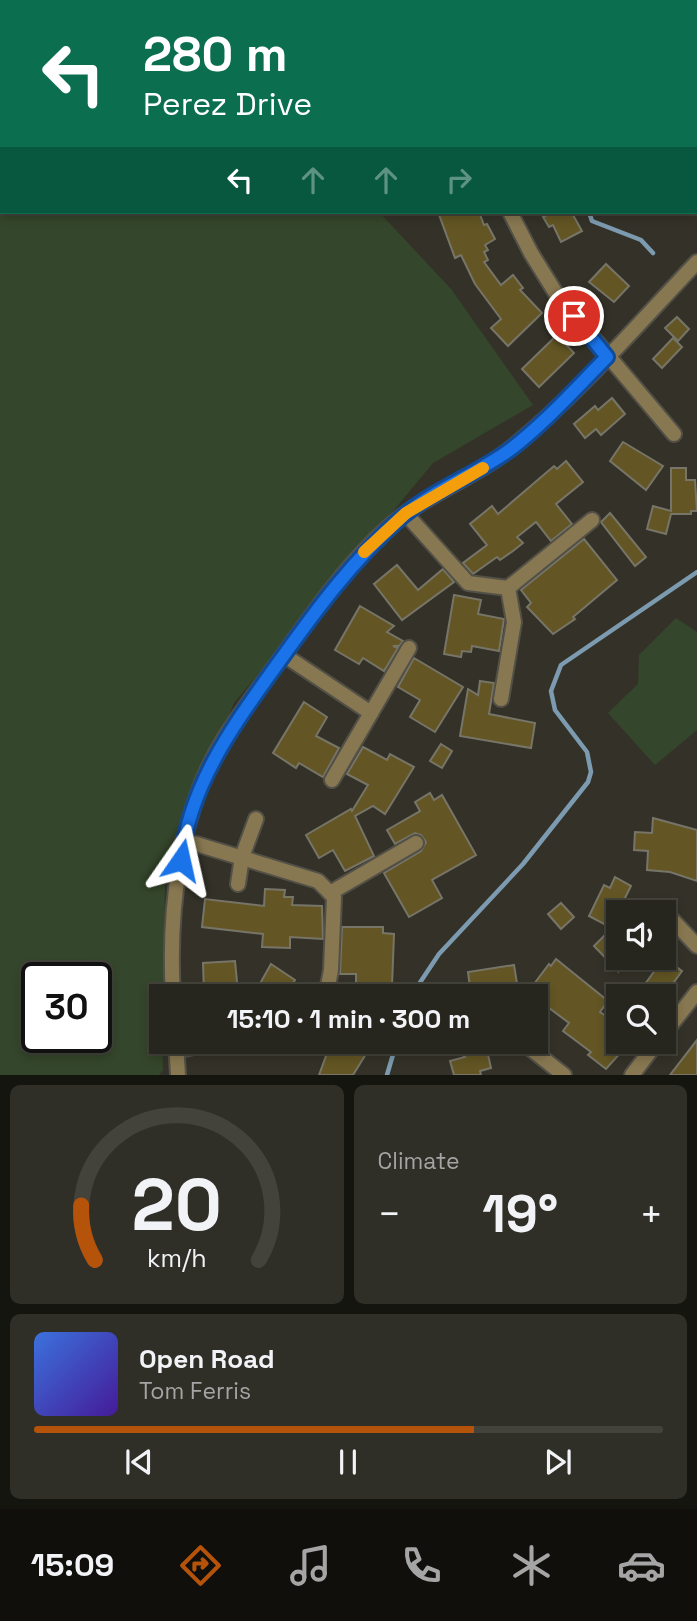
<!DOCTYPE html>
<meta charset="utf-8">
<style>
body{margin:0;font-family:"Space Grotesk",sans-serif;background:#2f2e27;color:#f1f3f6;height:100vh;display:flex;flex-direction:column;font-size:26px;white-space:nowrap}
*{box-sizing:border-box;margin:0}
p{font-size:23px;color:#a4a5a4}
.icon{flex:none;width:38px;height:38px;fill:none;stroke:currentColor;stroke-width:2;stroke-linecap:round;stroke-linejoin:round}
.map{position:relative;height:1075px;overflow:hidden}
.side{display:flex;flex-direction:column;gap:10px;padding:10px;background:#151510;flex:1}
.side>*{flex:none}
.hud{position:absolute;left:0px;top:0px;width:698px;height:214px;box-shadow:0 4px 10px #0003,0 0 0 2px #43433c;background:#0b6e4f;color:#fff;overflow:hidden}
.controls{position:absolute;left:606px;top:900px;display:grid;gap:14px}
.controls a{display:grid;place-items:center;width:70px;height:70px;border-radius:0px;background:#27261e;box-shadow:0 4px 10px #0003,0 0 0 2px #43433c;font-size:35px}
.speed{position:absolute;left:21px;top:962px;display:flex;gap:14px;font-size:35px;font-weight:700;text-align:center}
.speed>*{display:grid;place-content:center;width:91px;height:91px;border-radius:50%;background:#27261e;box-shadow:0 4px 10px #0003,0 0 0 2px #43433c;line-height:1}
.speed .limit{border:4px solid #111;border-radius:10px;background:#fff;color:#111}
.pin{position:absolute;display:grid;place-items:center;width:60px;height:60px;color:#fff;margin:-30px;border:4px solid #fff;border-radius:50%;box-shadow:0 2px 7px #0007}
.me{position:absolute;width:77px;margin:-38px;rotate:11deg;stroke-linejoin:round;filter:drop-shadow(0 0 5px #0008)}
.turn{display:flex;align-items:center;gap:24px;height:147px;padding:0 28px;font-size:32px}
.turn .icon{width:91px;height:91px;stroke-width:2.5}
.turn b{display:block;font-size:49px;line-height:60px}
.lanes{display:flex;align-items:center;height:66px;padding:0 28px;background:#0003;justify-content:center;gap:35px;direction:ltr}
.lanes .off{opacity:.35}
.big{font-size:52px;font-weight:600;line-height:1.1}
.side .card{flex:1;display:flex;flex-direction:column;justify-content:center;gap:10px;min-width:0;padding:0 24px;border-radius:10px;background:#2f2e27}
.side .dial{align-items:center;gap:0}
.dial svg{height:182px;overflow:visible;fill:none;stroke:#43433c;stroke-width:7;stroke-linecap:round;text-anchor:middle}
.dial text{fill:#f1f3f6;stroke:none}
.song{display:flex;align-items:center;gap:21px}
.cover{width:84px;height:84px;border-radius:10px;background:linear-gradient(135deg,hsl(220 70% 55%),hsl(260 70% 35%))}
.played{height:7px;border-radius:4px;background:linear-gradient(90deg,#b45309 70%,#43433c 70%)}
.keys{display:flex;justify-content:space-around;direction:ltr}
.heat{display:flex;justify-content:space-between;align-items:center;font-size:38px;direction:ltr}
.side .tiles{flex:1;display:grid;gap:10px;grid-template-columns:1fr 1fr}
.card:last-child{grid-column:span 2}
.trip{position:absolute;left:149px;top:984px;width:399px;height:70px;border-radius:0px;background:#27261e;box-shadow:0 4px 10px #0003,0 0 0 2px #43433c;font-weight:600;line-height:70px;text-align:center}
.tabs{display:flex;height:112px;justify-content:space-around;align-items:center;background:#100f0c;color:#a4a5a4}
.tabs .icon{width:49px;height:49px}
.tabs .selected{color:#b45309}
.tabs b{font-size:32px;color:#f1f3f6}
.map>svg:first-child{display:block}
.green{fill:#34462b;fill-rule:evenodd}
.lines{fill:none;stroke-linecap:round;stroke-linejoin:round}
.stream{stroke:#7d9bb0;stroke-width:4.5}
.building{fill:#635624;stroke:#777468;stroke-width:2}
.service-casing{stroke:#525047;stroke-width:13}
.minor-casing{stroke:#525047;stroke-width:18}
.service{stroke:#887851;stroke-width:10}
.minor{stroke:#887851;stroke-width:14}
.route-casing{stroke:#114b97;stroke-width:18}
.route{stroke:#1a73e8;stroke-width:12}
.slow{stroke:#f59e0b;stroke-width:12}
</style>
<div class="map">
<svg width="697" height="1075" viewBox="0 0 697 1075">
<rect width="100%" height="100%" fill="#343228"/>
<g class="green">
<path d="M0,0L163,2H2V212H379L451,289L533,405L433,463L234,703L165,875L164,996H161L163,1070L159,1075H0ZM37,978H96V1038H37Z"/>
<path d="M676,618L697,632V730L655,765L608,713L638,684L639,655Z"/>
</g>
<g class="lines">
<g class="stream">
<path d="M589,212L592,221L641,240L653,253"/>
<path d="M411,996L439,954L523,864L588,782L591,772L587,752L555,710L551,691L561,665L697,572"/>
<path d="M387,1075L397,1041"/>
</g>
</g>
<g class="building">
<path d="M438,212H479L484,225L487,224L495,239L485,245L488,250L484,252L488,260L484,262L501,285L513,275L523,288L520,290L542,313L508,346L491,328L501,319L475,284L461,255L455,258Z"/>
<path d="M545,212H580L573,215L582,231L561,242L553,225L549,227L543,217L547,215Z"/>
<path d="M606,264L629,286L614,302L589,282Z"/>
<path d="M677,317L689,329L678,341L665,328Z"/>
<path d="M557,335L574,353L539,387L522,369Z"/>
<path d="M673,338L682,347L662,368L653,359Z"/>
<path d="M612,398L625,414L601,435L596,429L585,438L574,424L595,406L598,410Z"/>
<path d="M623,442L663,466L646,490L610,461Z"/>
<path d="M566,461L583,482L556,504L572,524L551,541L536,522L517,537L523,543L513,551L500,560L497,557L473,574L463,563L487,545L470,524L492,506L498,514L554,466L557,469Z"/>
<path d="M671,468H686V480H695L697,511H691V514H671L666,534L647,529L653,506L671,511Z"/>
<path d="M610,513L646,557L635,566L601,522Z"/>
<path d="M584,539L617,580L573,617L575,619L553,634L527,607L531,603L521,590Z"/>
<path d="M397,565L418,590L443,569L454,582L402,620L374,584Z"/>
<path d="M454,595L481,600L478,614L504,619L499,651L472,646L471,652L462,651L461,657L444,654Z"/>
<path d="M360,606L394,626L387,632L403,641L399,646H393L398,648L384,671L363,658L359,664L335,650Z"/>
<path d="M414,658L463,687L435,732L410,717L420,700L398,687Z"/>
<path d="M480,681L494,683L489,714L535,723L531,748L460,736L468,689L478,695Z"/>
<path d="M304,702L327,717L316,736L339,748L323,777L299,763L296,768L273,753Z"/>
<path d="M441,744L452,751L442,768L430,761Z"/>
<path d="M363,747L387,760L390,754L414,767L385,814L373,806L355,816L374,856L345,871L333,850L319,858L306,835L351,809L352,811L368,785L347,774Z"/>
<path d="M430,793L434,800L442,795L476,855L432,880L442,898L409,917L384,873L421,851L426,842L421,835L415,833L395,844L387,830L420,811L415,802Z"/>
<path d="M653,818L697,830V881L670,872L647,870L648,851L634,850L635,832L652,833Z"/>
<path d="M615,877L631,886L618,912V971L594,946L612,928L589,916L604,885L610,888Z"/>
<path d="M265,889L285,890L284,897H293L292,905L322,906L323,939L290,937V948L262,947L263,934L202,927L205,899L264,906Z"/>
<path d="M561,903L574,917L561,929L548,914Z"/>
<path d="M342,927H383V933L394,934L392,986H388V996H361L359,989H356V974H340Z"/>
<path d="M664,958L682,971L664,996H649L653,991L645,984Z"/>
<path d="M556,959L608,1001L600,1012L618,1024V1041H631L606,1069L588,1055L591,1052L563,1031L569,1023L528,992L549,964L551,966Z"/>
<path d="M235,961L238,992L204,994L203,963Z"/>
<path d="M271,964L295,980L285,996H253Z"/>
<path d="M514,965L519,996H471L468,972Z"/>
<path d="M697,1040V1075H670Z"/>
<path d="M309,1041H374L353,1075H319L326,1056L308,1045Z"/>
<path d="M447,1041H485L491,1068L480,1071L481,1075H454L450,1061L465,1057Z"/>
</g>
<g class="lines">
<g class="service-casing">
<path id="service" d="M348,2L349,0"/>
</g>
<g class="minor-casing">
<g id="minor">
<path d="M289,0L291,2"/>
<path d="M576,0L579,2"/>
<path d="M681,2L684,0"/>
<path d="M696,110H697"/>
<path d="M510,212L531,253L557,295L674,434"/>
<path d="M406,514L468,583L508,588L592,520"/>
<path d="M284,655L371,713L409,648"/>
<path d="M501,699L514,622L508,588"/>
<path d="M332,780L371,713"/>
<path d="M183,840L318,881L334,897L331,970L326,996"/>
<path d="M238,884L242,857L256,819"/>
<path d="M330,893L416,843"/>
<path d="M664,911L697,946"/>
<path d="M173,996C168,913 179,811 224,739C245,705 271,673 294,640C326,596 362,545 406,513C441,488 481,473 514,446C581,391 638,324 697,262"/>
<path d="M663,1035L697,992"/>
<path d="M297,1041H299"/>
<path d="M522,1042L564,1075"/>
<path d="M176,1043L178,1075"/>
<path d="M176,1051L220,1041"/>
<path d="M632,1075L658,1041"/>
</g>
</g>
<use href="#service" class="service"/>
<use href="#minor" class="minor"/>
</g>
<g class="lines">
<g class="route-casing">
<path id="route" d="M181,860C190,784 233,726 276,666C314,613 353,559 403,516C435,489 477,474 511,449C546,422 576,388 607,357L574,316"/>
</g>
<use href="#route" class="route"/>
<path class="slow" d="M364,552L406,513L483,468"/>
</g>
</svg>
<div class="controls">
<a><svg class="icon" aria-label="sound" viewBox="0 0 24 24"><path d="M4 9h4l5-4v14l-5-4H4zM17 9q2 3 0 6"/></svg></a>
<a><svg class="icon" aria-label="search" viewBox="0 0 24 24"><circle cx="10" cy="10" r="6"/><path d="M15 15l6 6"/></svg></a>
</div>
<div class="speed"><div class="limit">30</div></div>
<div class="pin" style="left:574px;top:316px;background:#d93025"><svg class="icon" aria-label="arrive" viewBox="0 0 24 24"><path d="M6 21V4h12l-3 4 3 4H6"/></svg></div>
<svg class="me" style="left:181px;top:860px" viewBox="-20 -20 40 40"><path d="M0-17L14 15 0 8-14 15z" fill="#1a73e8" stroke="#fff" stroke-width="4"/></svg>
<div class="trip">15:10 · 1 min · 300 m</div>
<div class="hud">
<div class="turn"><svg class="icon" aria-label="left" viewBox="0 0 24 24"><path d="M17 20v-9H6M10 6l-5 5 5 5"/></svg><div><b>280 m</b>Perez Drive</div></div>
<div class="lanes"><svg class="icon" aria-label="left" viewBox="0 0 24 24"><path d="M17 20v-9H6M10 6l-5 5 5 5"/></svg><svg class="icon off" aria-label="ahead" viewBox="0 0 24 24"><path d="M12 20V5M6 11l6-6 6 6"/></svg><svg class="icon off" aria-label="ahead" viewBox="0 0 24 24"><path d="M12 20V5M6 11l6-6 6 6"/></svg><svg class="icon off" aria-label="right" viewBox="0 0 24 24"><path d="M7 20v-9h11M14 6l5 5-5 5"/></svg></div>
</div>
</div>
<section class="side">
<div class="tiles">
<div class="card dial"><svg viewBox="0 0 100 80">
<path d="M14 69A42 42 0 1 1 86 69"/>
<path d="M14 69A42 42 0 0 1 8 45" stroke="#b45309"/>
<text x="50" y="56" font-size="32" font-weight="700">20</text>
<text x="50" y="72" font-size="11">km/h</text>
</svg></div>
<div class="card"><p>Climate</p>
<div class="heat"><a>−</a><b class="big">19°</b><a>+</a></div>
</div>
<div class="card">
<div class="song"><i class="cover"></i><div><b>Open Road</b><p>Tom Ferris</p></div></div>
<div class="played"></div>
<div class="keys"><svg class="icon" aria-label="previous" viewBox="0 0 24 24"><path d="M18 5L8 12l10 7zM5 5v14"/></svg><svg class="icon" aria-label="pause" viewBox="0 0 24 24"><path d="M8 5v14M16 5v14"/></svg><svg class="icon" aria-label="next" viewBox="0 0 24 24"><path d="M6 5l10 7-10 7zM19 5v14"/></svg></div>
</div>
</div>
</section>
<nav class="tabs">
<b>15:09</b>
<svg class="icon selected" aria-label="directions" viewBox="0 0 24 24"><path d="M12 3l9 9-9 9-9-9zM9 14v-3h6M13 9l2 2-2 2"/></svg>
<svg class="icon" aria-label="music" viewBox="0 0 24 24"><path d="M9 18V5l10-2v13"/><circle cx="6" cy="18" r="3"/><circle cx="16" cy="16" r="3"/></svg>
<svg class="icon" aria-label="phone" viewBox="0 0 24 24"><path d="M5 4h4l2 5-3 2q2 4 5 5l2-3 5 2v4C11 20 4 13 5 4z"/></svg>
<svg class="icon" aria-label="climate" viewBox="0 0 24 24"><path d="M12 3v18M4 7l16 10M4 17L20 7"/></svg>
<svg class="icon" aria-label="car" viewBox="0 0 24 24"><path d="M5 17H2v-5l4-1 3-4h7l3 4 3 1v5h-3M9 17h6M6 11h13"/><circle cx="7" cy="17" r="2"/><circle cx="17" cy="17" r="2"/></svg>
</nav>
